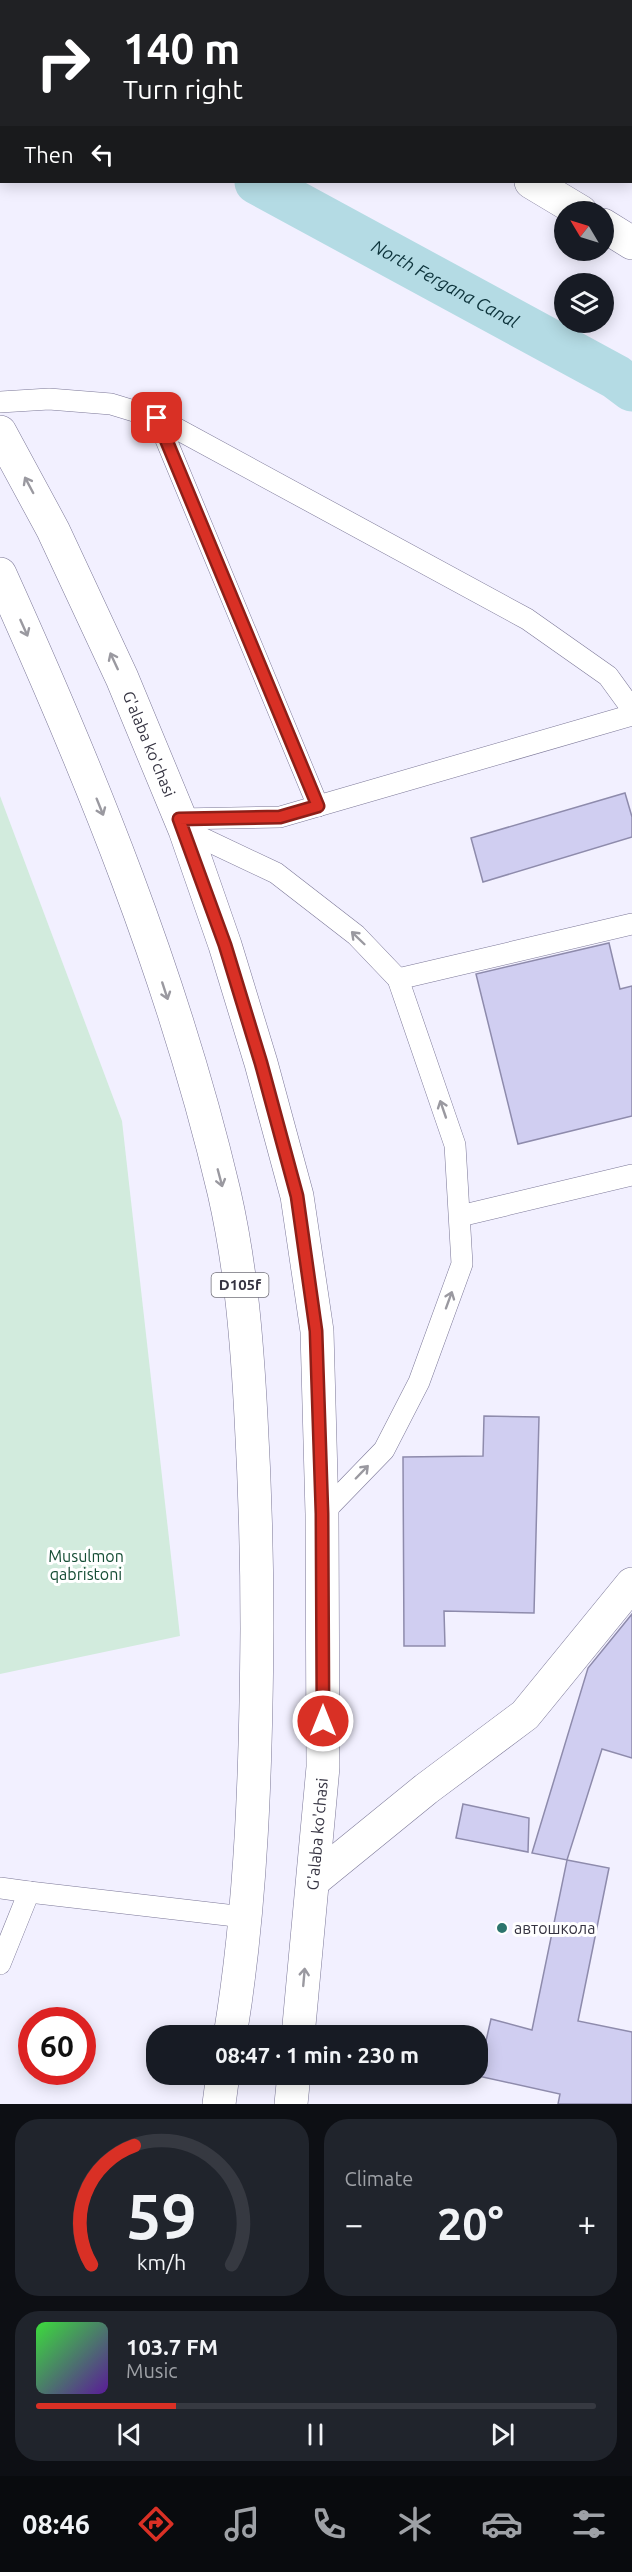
<!DOCTYPE html>
<meta charset="utf-8">
<style>
body{margin:0;font-family:Ubuntu,sans-serif;background:#20242c;color:#f1f3f6;height:100vh;display:flex;flex-direction:column;font-size:22px;white-space:nowrap}
*{box-sizing:border-box;margin:0}
p{font-size:20px;color:#9ea1a6}
.icon{flex:none;width:33px;height:33px;fill:none;stroke:currentColor;stroke-width:2;stroke-linecap:round;stroke-linejoin:round}
.map{position:relative;height:2104px;overflow:hidden}
.drawer{display:flex;flex-direction:column;gap:15px;padding:15px;background:#0d0f14;flex:1}
.drawer>*{flex:none}
.hud{position:absolute;left:0px;top:0px;width:633px;height:183px;box-shadow:0 3px 15px #0003;background:#202124;color:#fff;overflow:hidden}
.needle{width:39px;rotate:308deg}
.buttons{position:absolute;left:554px;top:201px;display:grid;gap:12px}
.buttons a{display:grid;place-items:center;width:60px;height:60px;border-radius:50%;background:#171b24;box-shadow:0 3px 15px #0003;font-size:30px}
.speed{position:absolute;left:18px;top:2007px;display:flex;gap:12px;font-size:30px;font-weight:700;text-align:center}
.speed>*{display:grid;place-content:center;width:78px;height:78px;border-radius:50%;background:#171b24;box-shadow:0 3px 15px #0003;line-height:1}
.speed .limit{border:9px solid #d22;background:#fff;color:#111}
.pin{position:absolute;display:grid;place-items:center;width:51px;height:51px;color:#fff;margin:-26px;border-radius:12px;box-shadow:0 3px 9px #0006}
.me{position:absolute;width:66px;margin:-33px;rotate:0deg;stroke-linejoin:round;filter:drop-shadow(0 0 4px #0008)}
.turn{display:flex;align-items:center;gap:21px;height:126px;padding:0 24px;font-size:27px}
.turn .icon{width:78px;height:78px;stroke-width:2.5}
.turn b{display:block;font-size:42px;line-height:51px}
.then{display:flex;align-items:center;height:57px;padding:0 24px;background:#0003;gap:12px;font-size:22px}
.big{font-size:45px;font-weight:600;line-height:1.1}
.drawer .widget{flex:1;display:flex;flex-direction:column;justify-content:center;gap:9px;min-width:0;padding:0 21px;border-radius:24px;background:#20242c}
.drawer .dial{align-items:center;gap:0}
.dial svg{height:156px;overflow:visible;fill:none;stroke:#363941;stroke-width:7;stroke-linecap:round;text-anchor:middle}
.dial text{fill:#f1f3f6;stroke:none}
.song{display:flex;align-items:center;gap:18px}
.cover{width:72px;height:72px;border-radius:9px;background:linear-gradient(135deg,hsl(120 70% 55%),hsl(270 70% 35%))}
.played{height:6px;border-radius:3px;background:linear-gradient(90deg,#d93025 25%,#363941 25%)}
.keys{display:flex;justify-content:space-around;direction:ltr}
.heat{display:flex;justify-content:space-between;align-items:center;font-size:33px;direction:ltr}
.drawer .tiles{flex:1;display:grid;gap:15px;grid-template-columns:1fr 1fr}
.widget:last-child{grid-column:span 2}
.trip{position:absolute;left:146px;top:2025px;width:342px;height:60px;border-radius:24px;background:#171b24;box-shadow:0 3px 15px #0003;font-weight:600;line-height:60px;text-align:center}
.tabs{display:flex;height:96px;justify-content:space-around;align-items:center;background:#090b0e;color:#9ea1a6}
.tabs .icon{width:42px;height:42px}
.tabs .selected{color:#d93025}
.tabs b{font-size:27px;color:#f1f3f6}
.map>svg:first-child{display:block}
.green{fill:#d2ebdd}
.lines{fill:none;stroke-linecap:round;stroke-linejoin:round}
.canal{stroke:#b4dbe4;stroke-width:45}
.building{fill:#d0cef1;stroke:#8e8bac;stroke-width:1.5}
.lane-casing{stroke:#7c7898;stroke-width:22}
.street-casing{stroke:#7c7898;stroke-width:34}
.primary-casing{stroke:#7c7898;stroke-width:34}
.lane{stroke:#fff;stroke-width:21}
.street{stroke:#fff;stroke-width:33}
.primary{stroke:#fff;stroke-width:33}
.oneway{stroke:#9a99a0}
.route-casing{stroke:#8d1f18;stroke-width:15}
.route{stroke:#d93025;stroke-width:10}
.poi-dot{fill:#2c746d;stroke:#fff;stroke-width:2}
.labels{text-anchor:middle;stroke-width:6;stroke-linejoin:round;paint-order:stroke}
.shield{fill:#fff;stroke:#72707a;stroke-width:1.5}
.shield-label{font-size:15px;font-weight:bold;fill:#353341}
.street-label{font-size:16px;fill:#353341;stroke:#fff}
.park-label{font-size:16px;fill:#154d34;stroke:#fff}
.poi-label{font-size:16px;fill:#353341;stroke:#fff;text-anchor:start}
.water-label{font-size:18px;font-style:italic;fill:#0c323a;stroke:#fff}
</style>
<div class="map">
<svg width="632" height="2104" viewBox="0 0 632 2104">
<rect width="100%" height="100%" fill="#f2f0ff"/>
<path class="green" d="M0,796L122,1121L180,1636L0,1674Z"/>
<g class="lines">
<g class="canal">
<path d="M0,9L2,11"/>
<path id="s1" d="M257,182L616,377L632,389"/>
</g>
</g>
<g class="building">
<path d="M625,793L632,817V837L483,882L471,838Z"/>
<path d="M609,943L620,989L632,986V1116L518,1144L476,974Z"/>
<path d="M484,1416L539,1417L534,1613L444,1611L445,1646H404L403,1457L483,1456Z"/>
<path d="M632,1614V1758L602,1749L567,1860L532,1853L588,1668Z"/>
<path d="M463,1804L529,1818L528,1852L456,1838Z"/>
<path d="M567,1860L609,1868L578,2021L632,2032V2104H558L560,2094L478,2076L491,2019L532,2030Z"/>
</g>
<g class="lines">
<g class="lane-casing">
<g id="lane">
<path d="M0,402L49,399L111,404L157,418L318,806"/>
<path d="M157,418L527,619L608,676L632,709"/>
<path d="M179,819L280,817L632,715"/>
<path d="M185,830L276,873L356,935L398,979L455,1145L462,1264L419,1382L384,1450L322,1514"/>
<path d="M398,979L632,924"/>
<path d="M460,1216L632,1175"/>
<path d="M0,1888L29,1892"/>
<path d="M0,1964L29,1892L244,1917"/>
</g>
</g>
<g class="street-casing">
<g id="street">
<path d="M205,0L207,2"/>
<path d="M531,182L581,212"/>
<path d="M603,225L632,243"/>
<path d="M313,1881L426,1789L525,1715L632,1584"/>
</g>
</g>
<g class="primary-casing">
<g id="primary">
<path id="s2" d="M0,432L53,530L122,678L185,830L225,945L261,1063L297,1196L317,1331L322,1514L323,1767L298,2036"/>
<path d="M0,574C90,773 174,979 224,1192C241,1266 247,1342 251,1417C255,1488 257,1558 257,1628C256,1763 252,1903 230,2036"/>
<path d="M219,2104L223,2074"/>
<path d="M291,2104L294,2074"/>
</g>
</g>
<use href="#lane" class="lane"/>
<use href="#street" class="street"/>
<use href="#primary" class="primary"/>
</g>
<defs><path id="oneway-shaft" d="M-6 0H5M1.5-3L5.5 0L1.5 3" fill="none" stroke-width="1.6" stroke-linecap="round" stroke-linejoin="round" transform="scale(1.5)"/></defs>
<g class="oneway">
<use href="#oneway-shaft" transform="translate(29 485) rotate(-118)"/>
<use href="#oneway-shaft" transform="translate(24 628) rotate(66)"/>
<use href="#oneway-shaft" transform="translate(114 661) rotate(-115)"/>
<use href="#oneway-shaft" transform="translate(100 807) rotate(68)"/>
<use href="#oneway-shaft" transform="translate(358 938) rotate(-136)"/>
<use href="#oneway-shaft" transform="translate(165 991) rotate(72)"/>
<use href="#oneway-shaft" transform="translate(443 1109) rotate(-109)"/>
<use href="#oneway-shaft" transform="translate(220 1178) rotate(75)"/>
<use href="#oneway-shaft" transform="translate(449 1300) rotate(-70)"/>
<use href="#oneway-shaft" transform="translate(362 1472) rotate(-46)"/>
<use href="#oneway-shaft" transform="translate(304 1977) rotate(-85)"/>
</g>
<g class="lines">
<g class="route-casing">
<path id="route" d="M157,418L318,806L280,817L179,819L225,945L261,1063L297,1196L316,1331L322,1514L323,1721"/>
</g>
<use href="#route" class="route"/>
</g>
<circle class="poi-dot" cx="502" cy="1928" r="6"/>
<g class="labels">
<rect class="shield" x="211.5" y="1273" width="57" height="24" rx="4.5"/>
<g class="shield-label">
<text x="240" y="1290">D105f</text>
</g>
<g class="street-label">
<text dy="6" stroke="none"><textPath href="#s2" startOffset="346">G'alaba ko'chasi</textPath></text>
<text transform="translate(317 1834) rotate(-85)" y="6">G'alaba ko'chasi</text>
</g>
<g class="park-label">
<text x="86" y="1562">Musulmon<tspan x="86" dy="18">qabristoni</tspan></text>
</g>
<g class="poi-label">
<text x="514" y="1934">автошкола</text>
</g>
<g class="water-label">
<text dy="6" stroke="none"><textPath href="#s1" startOffset="214">North Fergana Canal</textPath></text>
</g>
</g>
</svg>
<div class="buttons">
<a><svg class="needle" viewBox="-14 -14 28 28"><path d="M0-13l5 13h-10z" fill="#e53935"/><path d="M0 13l5-13h-10z" fill="#9ea1a6"/></svg></a>
<a><svg class="icon" aria-label="layers" viewBox="0 0 24 24"><path d="M12 4l9 5-9 5-9-5zM3 14l9 5 9-5"/></svg></a>
</div>
<div class="speed"><div class="limit">60</div></div>
<div class="pin" style="left:157px;top:418px;background:#d93025"><svg class="icon" aria-label="arrive" viewBox="0 0 24 24"><path d="M6 21V4h12l-3 4 3 4H6"/></svg></div>
<svg class="me" style="left:323px;top:1721px" viewBox="-20 -20 40 40"><circle r="17" fill="#d93025" stroke="#fff" stroke-width="3"/><path d="M0-11L8 9 0 5-8 9z" fill="#fff"/></svg>
<div class="trip">08:47 · 1 min · 230 m</div>
<div class="hud">
<div class="turn"><svg class="icon" aria-label="right" viewBox="0 0 24 24"><path d="M7 20v-9h11M14 6l5 5-5 5"/></svg><div><b>140 m</b>Turn right</div></div>
<div class="then">Then<svg class="icon" aria-label="left" viewBox="0 0 24 24"><path d="M17 20v-9H6M10 6l-5 5 5 5"/></svg></div>
</div>
</div>
<section class="drawer">
<div class="tiles">
<div class="widget dial"><svg viewBox="0 0 100 80">
<path d="M14 69A42 42 0 1 1 86 69"/>
<path d="M14 69A42 42 0 0 1 36 8" stroke="#d93025"/>
<text x="50" y="56" font-size="32" font-weight="700">59</text>
<text x="50" y="72" font-size="11">km/h</text>
</svg></div>
<div class="widget"><p>Climate</p>
<div class="heat"><a>−</a><b class="big">20°</b><a>+</a></div>
</div>
<div class="widget">
<div class="song"><i class="cover"></i><div><b>103.7 FM</b><p>Music</p></div></div>
<div class="played"></div>
<div class="keys"><svg class="icon" aria-label="previous" viewBox="0 0 24 24"><path d="M18 5L8 12l10 7zM5 5v14"/></svg><svg class="icon" aria-label="pause" viewBox="0 0 24 24"><path d="M8 5v14M16 5v14"/></svg><svg class="icon" aria-label="next" viewBox="0 0 24 24"><path d="M6 5l10 7-10 7zM19 5v14"/></svg></div>
</div>
</div>
</section>
<nav class="tabs">
<b>08:46</b>
<svg class="icon selected" aria-label="directions" viewBox="0 0 24 24"><path d="M12 3l9 9-9 9-9-9zM9 14v-3h6M13 9l2 2-2 2"/></svg>
<svg class="icon" aria-label="music" viewBox="0 0 24 24"><path d="M9 18V5l10-2v13"/><circle cx="6" cy="18" r="3"/><circle cx="16" cy="16" r="3"/></svg>
<svg class="icon" aria-label="phone" viewBox="0 0 24 24"><path d="M5 4h4l2 5-3 2q2 4 5 5l2-3 5 2v4C11 20 4 13 5 4z"/></svg>
<svg class="icon" aria-label="climate" viewBox="0 0 24 24"><path d="M12 3v18M4 7l16 10M4 17L20 7"/></svg>
<svg class="icon" aria-label="car" viewBox="0 0 24 24"><path d="M5 17H2v-5l4-1 3-4h7l3 4 3 1v5h-3M9 17h6M6 11h13"/><circle cx="7" cy="17" r="2"/><circle cx="17" cy="17" r="2"/></svg>
<svg class="icon" aria-label="filters" viewBox="0 0 24 24"><path d="M4 7h16M4 17h16"/><circle cx="9" cy="7" r="2"/><circle cx="15" cy="17" r="2"/></svg>
</nav>
